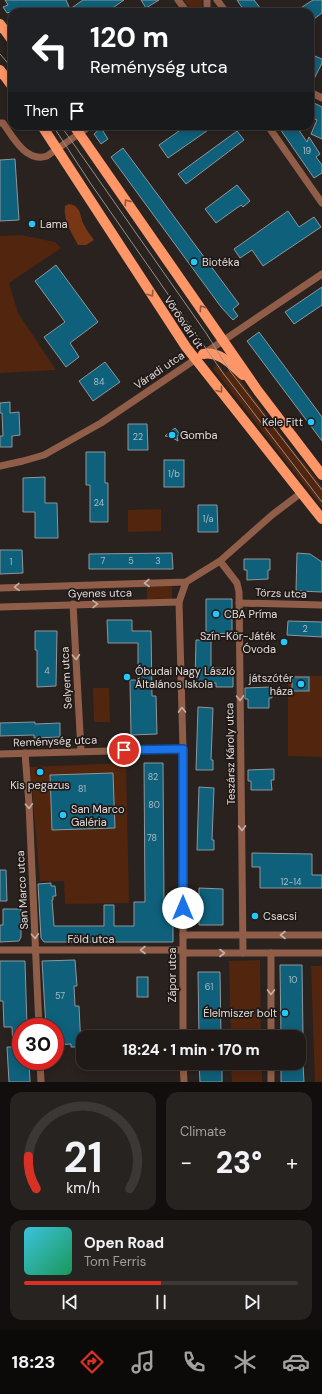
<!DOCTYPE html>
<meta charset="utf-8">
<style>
body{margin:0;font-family:"DM Sans",sans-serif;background:#272320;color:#f1f3f6;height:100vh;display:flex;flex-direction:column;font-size:15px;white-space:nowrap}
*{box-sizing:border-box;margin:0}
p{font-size:13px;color:#a1a1a1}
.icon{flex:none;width:22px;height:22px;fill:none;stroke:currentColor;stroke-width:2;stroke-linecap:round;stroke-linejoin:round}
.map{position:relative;height:1082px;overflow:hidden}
.sheet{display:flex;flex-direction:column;gap:10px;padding:10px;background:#110e0d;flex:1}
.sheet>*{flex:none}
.hud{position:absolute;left:8px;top:8px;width:306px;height:122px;border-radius:12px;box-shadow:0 2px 10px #0003,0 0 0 1px #3c3836;background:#202124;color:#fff;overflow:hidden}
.speed{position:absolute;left:12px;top:1018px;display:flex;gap:8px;font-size:20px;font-weight:700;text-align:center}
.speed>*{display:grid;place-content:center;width:52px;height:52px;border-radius:50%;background:#1f1a17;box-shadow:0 2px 10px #0003,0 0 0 1px #3c3836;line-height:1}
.speed .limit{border:6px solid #d22;background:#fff;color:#111}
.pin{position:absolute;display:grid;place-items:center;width:34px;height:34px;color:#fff;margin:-17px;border:2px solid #fff;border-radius:50%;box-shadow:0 1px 4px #0007}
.me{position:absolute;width:44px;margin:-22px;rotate:0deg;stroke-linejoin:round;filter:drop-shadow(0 0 3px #0008)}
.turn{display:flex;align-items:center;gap:14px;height:84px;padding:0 16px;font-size:18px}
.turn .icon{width:52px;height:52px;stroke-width:2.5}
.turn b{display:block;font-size:28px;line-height:34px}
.then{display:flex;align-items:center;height:38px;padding:0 16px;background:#0003;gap:8px;font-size:15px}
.big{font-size:30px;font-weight:800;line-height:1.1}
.sheet .card{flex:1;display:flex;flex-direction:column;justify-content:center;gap:6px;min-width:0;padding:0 14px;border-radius:12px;background:#272320}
.sheet .dial{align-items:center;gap:0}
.dial svg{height:104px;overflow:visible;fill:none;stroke:#3c3836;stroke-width:7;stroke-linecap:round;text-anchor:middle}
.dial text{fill:#f1f3f6;stroke:none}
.song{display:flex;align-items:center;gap:12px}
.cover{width:48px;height:48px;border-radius:6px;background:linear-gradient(135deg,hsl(190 70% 55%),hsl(150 70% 35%))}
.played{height:4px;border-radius:2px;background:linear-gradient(90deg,#d93025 50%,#3c3836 50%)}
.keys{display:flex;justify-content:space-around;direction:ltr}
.heat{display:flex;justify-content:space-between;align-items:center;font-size:22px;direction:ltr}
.sheet .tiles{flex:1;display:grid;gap:10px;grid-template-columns:1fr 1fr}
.card:last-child{grid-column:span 2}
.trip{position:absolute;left:76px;top:1030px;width:230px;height:40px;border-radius:12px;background:#1f1a17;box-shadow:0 2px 10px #0003,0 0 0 1px #3c3836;font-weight:800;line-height:40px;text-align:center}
.tabs{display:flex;height:64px;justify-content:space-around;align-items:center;background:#0c0a09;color:#a1a1a1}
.tabs .icon{width:28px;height:28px}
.tabs .selected{color:#d93025}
.tabs b{font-size:18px;color:#f1f3f6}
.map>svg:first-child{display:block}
.green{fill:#52250f}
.forest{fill:#793615}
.building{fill:#0f607b;stroke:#8e979c}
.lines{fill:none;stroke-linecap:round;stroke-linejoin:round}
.minor{stroke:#905e48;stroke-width:7}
.primary{stroke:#fe9668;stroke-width:10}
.tram{stroke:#958f8c;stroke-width:1}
.oneway{stroke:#8f583f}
.oneway2{stroke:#c5b0a7}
.route-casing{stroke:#114b97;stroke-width:10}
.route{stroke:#1a73e8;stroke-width:7}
.poi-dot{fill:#22c9fd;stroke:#201916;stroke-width:1.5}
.labels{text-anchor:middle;stroke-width:3.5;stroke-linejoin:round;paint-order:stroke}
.number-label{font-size:9px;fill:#acbdc2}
.poi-label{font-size:11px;fill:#e1dcda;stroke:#201916;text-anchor:start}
.street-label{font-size:11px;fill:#e1dcda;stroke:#201916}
</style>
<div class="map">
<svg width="322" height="1082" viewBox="0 0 322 1082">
<rect width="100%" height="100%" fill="#29221f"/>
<g class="green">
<path d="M184,0H202V12H192Z"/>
<path d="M21,235L55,242L61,248L9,283L18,313L56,370L0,373V236Z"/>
<path d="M218,364L225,373L232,369L301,461L302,460L322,486V507L213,368Z"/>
<path d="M161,509V531L128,532V510Z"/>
<path d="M172,582V602L147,603V583Z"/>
<path d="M288,675L322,676V757L288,756Z"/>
<path d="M93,688H109L110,722H94Z"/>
<path d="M126,763L129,903L65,904L64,881H40L30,767Z"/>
<path d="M260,960L261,1037H231L229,961Z"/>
<path d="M311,966H322V1082H315Z"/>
<path d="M231,1063H262V1082H232Z"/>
</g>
<path class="forest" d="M69,204C81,206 80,215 83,223C86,229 90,235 94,240L86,245H78C72,233 63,221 65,206Z"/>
<g class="building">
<path d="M5,0H66L70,9L83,0H124L107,12H10L7,13L3,7L8,5Z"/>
<path d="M141,0H159L146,8Z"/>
<path d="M237,0H254L261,9L257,12H245Z"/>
<path d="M313,0H322V13L310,22V12H305L302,7Z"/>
<path d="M310,54L322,59V63L310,87Z"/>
<path d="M310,101L322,107V139L311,134L317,120L310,117Z"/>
<path d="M186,126H214L168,158L159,145Z"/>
<path d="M278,126H296L307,142L309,137L320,154L316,157L322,165V173L314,178Z"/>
<path d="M101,128L108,139L101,144L94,134Z"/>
<path d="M237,131L244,140L186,184L178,174Z"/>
<path d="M123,148L239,304L233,309L238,316L233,320L221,307L111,157Z"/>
<path d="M15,159L19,220L0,221V160Z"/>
<path d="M237,185L250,201L243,207L241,205L216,223L205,209Z"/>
<path d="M288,211L299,227L314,217L321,227L263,266L252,250L240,258L234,249Z"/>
<path d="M56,265L98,322L70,343L79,357L66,367L44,337L65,322L35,281Z"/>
<path d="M322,287V305L294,324L285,312Z"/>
<path d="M259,332L322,417V441L247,341Z"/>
<path d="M105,362L120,382L93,401L79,381Z"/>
<path d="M10,402V413L19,412L20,435L12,436V447H0V436H3L2,413H0V403Z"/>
<path d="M128,424H147L148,450H128Z"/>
<path d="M175,428L180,434L177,436L178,441L171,437L165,436Z"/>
<path d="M86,452H105V483H108V522H90V485H86Z"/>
<rect x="164" y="460" width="20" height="27"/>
<path d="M45,477V503H57L58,538H35V512H23V478Z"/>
<path d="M198,505H217L218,532H198Z"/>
<path d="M0,550H22L23,573L0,574Z"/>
<path d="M172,553L173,569H89V554Z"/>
<path d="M297,553L310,554L322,562V592L298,591L296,590Z"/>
<path d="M244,559H270V570H268V579L247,580V570H244Z"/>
<path d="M206,599H232V634L206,633Z"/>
<path d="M107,620H132V631H151L152,696H156L157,734L131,735L130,680H138V643H108Z"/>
<path d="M288,621L322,622V637L287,635Z"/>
<path d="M35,631H57L56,686L37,687V650H35Z"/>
<path d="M196,640H211V668H233V687H216V683H195Z"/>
<rect x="292" y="677" width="17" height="14"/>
<path d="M271,687L272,698H269V708H248V699H245V688Z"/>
<path d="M198,707L213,708L211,760H213V770H196Z"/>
<path d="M35,722V724L60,723V737L34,738V735L0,736V723Z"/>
<path d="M144,763H163L164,902H173V942H44L41,938L38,884L51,883V886H55L56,896H53V900H52L54,926H104V905H114V926H134V902H145Z"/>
<path d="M274,769V780H271L272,790H251V781H248V770Z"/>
<path d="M113,773L115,828L52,830L50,775Z"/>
<path d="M199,787L214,788L212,840H214V850H197Z"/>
<path d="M252,853L312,854V875H322V888H260V867H252Z"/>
<path d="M0,870H6L7,901H0Z"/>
<path d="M199,888L223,889V925H199Z"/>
<path d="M3,909H21V937L19,941L0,942V925H3Z"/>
<path d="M75,960L77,986H74L75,1006H79L81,1047H71V1044L55,1045V1027H46L42,961Z"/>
<path d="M0,961H25L27,1027H21V1061H29L30,1082H9L7,1047H13L12,1027H4L3,1001H0Z"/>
<path d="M280,965H302L303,1037H281Z"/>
<path d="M198,972H220L221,1037H199Z"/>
<rect x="137" y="977" width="11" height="20"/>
<path d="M199,1063H222V1082H200Z"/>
<path d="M281,1063H303L304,1082H281Z"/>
</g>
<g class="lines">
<g class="minor">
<path d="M178,0L187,12"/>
<path d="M217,0L226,12"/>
<path d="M207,12V0"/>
<path d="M310,92L322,98"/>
<path d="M0,123H3C13,137 26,163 47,156L90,126"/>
<path d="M268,126L322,203"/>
<path d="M0,466L23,461L44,455L101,423L322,274"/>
<path d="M220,561L237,583L239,592L243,953"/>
<path d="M0,588L186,582L220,561L272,515L301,493"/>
<path d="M239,603L322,605"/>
<path d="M73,604L81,751"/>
<path d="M0,607L179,602"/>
<path d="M25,753L29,804L39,1027"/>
<path d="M0,754L183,749"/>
<path d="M183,935H322"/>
<path d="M0,950H182"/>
<path d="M183,953H322"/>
<path d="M271,953V1037"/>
<path d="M183,1037V749L179,602L186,582"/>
<path d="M40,1061L41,1082"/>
<path d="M183,1063L184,1082"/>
<path d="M271,1063V1082"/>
</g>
<g class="primary">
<path d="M0,24L12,40"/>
<path d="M0,70L12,86"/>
<path d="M42,126L186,347L322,519"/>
<path d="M74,126L258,391L322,475"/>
<path d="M203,354C220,351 231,364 243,375"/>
</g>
<g class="tram">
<path d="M0,54L12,68"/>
<path d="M53,126L91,184L223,373L322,502"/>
<path d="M61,126L206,333L230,371L322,490"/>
</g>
</g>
<defs><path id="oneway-chevron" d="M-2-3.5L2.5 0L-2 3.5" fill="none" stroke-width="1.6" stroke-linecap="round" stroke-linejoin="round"/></defs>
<g class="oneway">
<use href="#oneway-chevron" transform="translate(127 202) rotate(-125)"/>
<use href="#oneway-chevron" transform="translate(151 294) rotate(56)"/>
<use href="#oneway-chevron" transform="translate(202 308) rotate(-125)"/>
<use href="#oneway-chevron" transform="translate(220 390) rotate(52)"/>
</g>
<g class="oneway2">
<use href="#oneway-chevron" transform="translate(147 583) rotate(178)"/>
<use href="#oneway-chevron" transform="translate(17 587) rotate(178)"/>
<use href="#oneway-chevron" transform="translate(95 604) rotate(-1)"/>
<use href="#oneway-chevron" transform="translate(76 657) rotate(87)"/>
<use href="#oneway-chevron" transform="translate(240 698) rotate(89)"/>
<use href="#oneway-chevron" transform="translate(182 710) rotate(-91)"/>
<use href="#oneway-chevron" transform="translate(29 806) rotate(87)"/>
<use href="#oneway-chevron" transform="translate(242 828) rotate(89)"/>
<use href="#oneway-chevron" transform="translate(283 935) rotate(180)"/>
<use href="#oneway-chevron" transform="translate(35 936) rotate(87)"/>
<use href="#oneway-chevron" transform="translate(143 950) rotate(180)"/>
<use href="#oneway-chevron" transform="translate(222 953)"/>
<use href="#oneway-chevron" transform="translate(271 992) rotate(90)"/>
</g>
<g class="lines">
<g class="route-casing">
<path id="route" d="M124,750L183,749V908"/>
</g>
<use href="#route" class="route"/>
</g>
<g class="poi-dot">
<circle cx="32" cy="224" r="4"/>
<circle cx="194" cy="262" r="4"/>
<circle cx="311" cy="422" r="4"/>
<circle cx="172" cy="435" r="4"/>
<circle cx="216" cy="614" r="4"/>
<circle cx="284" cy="642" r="4"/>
<circle cx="127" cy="677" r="4"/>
<circle cx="301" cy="684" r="4"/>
<circle cx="40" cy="772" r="4"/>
<circle cx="63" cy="815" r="4"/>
<circle cx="255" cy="916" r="4"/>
<circle cx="285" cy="1013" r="4"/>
</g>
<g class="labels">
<g class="number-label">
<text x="307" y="154">19</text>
<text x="99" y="385">84</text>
<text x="138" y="440">22</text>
<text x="174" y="477">1/b</text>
<text x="99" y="506">24</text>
<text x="208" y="522">1/a</text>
<text x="103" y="564">7</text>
<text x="131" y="564">5</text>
<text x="158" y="564">3</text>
<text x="11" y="565">1</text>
<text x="305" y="632">2</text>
<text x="47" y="674">4</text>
<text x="153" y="780">82</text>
<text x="82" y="792">81</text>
<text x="154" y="808">80</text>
<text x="152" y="841">78</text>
<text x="291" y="885">12-14</text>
<text x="293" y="983">10</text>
<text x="209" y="990">61</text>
<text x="60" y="999">57</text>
</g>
<g class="poi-label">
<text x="40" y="228">Lama</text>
<text x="202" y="266">Biotéka</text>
<text x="303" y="426" text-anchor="end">Kele Fitt</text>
<text x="180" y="439">Gomba</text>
<text x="224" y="618">CBA Príma</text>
<text x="276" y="640" text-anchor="end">Szín-Kör-Játék<tspan x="276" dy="13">Óvoda</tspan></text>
<text x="135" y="675">Óbudai Nagy László<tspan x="135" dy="13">Általános Iskola</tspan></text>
<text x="293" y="682" text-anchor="end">játszótér<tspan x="293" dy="13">háza</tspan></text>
<text x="40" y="789" text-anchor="middle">Kis pegazus</text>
<text x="71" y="813">San Marco<tspan x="71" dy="13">Galéria</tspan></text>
<text x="263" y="920">Csacsi</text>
<text x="277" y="1017" text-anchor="end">Élelmiszer bolt</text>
</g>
<g class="street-label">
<text transform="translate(184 322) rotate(56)" y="4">Vörösvári út</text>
<text transform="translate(159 370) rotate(-34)" y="4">Váradi utca</text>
<text transform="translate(100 593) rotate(-1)" y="4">Gyenes utca</text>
<text transform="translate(281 593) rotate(2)" y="4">Törzs utca</text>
<text transform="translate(66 678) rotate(-93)" y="4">Selyem utca</text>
<text transform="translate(55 741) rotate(-2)" y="4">Reménység utca</text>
<text transform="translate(230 754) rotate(-91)" y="4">Teszársz Károly utca</text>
<text transform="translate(22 890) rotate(-93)" y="4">San Marco utca</text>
<text x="91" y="943">Föld utca</text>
<text transform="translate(172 975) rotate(-90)" y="4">Zápor utca</text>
</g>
</g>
</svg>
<div class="speed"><div class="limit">30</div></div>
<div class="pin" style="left:124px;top:750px;background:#d93025"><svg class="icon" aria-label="arrive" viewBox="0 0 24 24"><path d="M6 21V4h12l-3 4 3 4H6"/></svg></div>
<svg class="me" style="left:183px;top:908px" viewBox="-20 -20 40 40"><circle r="19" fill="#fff"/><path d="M0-13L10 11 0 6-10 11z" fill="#1a73e8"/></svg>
<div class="trip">18:24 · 1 min · 170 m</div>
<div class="hud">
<div class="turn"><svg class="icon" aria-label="left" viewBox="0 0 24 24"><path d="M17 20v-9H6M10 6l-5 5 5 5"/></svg><div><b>120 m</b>Reménység utca</div></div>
<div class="then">Then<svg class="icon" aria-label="arrive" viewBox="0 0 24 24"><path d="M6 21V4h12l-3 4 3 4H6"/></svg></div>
</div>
</div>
<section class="sheet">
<div class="tiles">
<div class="card dial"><svg viewBox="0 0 100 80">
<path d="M14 69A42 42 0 1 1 86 69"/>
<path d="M14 69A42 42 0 0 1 8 44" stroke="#d93025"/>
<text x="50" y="56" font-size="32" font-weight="700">21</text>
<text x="50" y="72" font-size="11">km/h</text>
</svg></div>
<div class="card"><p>Climate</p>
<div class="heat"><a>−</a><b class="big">23°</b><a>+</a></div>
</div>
<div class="card">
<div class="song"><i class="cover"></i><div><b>Open Road</b><p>Tom Ferris</p></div></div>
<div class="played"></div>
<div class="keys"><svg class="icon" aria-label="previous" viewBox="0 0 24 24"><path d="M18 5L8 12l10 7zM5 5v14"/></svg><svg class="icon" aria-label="pause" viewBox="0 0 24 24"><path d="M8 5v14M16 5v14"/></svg><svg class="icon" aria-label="next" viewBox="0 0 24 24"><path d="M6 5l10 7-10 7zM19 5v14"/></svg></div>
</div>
</div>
</section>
<nav class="tabs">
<b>18:23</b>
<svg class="icon selected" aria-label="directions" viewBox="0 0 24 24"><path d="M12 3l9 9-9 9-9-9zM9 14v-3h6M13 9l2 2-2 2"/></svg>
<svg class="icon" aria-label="music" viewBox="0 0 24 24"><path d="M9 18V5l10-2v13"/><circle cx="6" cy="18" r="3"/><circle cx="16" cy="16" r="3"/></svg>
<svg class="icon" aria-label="phone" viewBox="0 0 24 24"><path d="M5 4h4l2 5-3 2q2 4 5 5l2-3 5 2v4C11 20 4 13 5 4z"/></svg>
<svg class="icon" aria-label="climate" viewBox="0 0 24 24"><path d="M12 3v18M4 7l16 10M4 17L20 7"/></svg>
<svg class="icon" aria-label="car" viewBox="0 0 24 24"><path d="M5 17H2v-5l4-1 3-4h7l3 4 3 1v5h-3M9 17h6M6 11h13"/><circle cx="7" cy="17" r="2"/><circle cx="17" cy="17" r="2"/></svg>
</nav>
